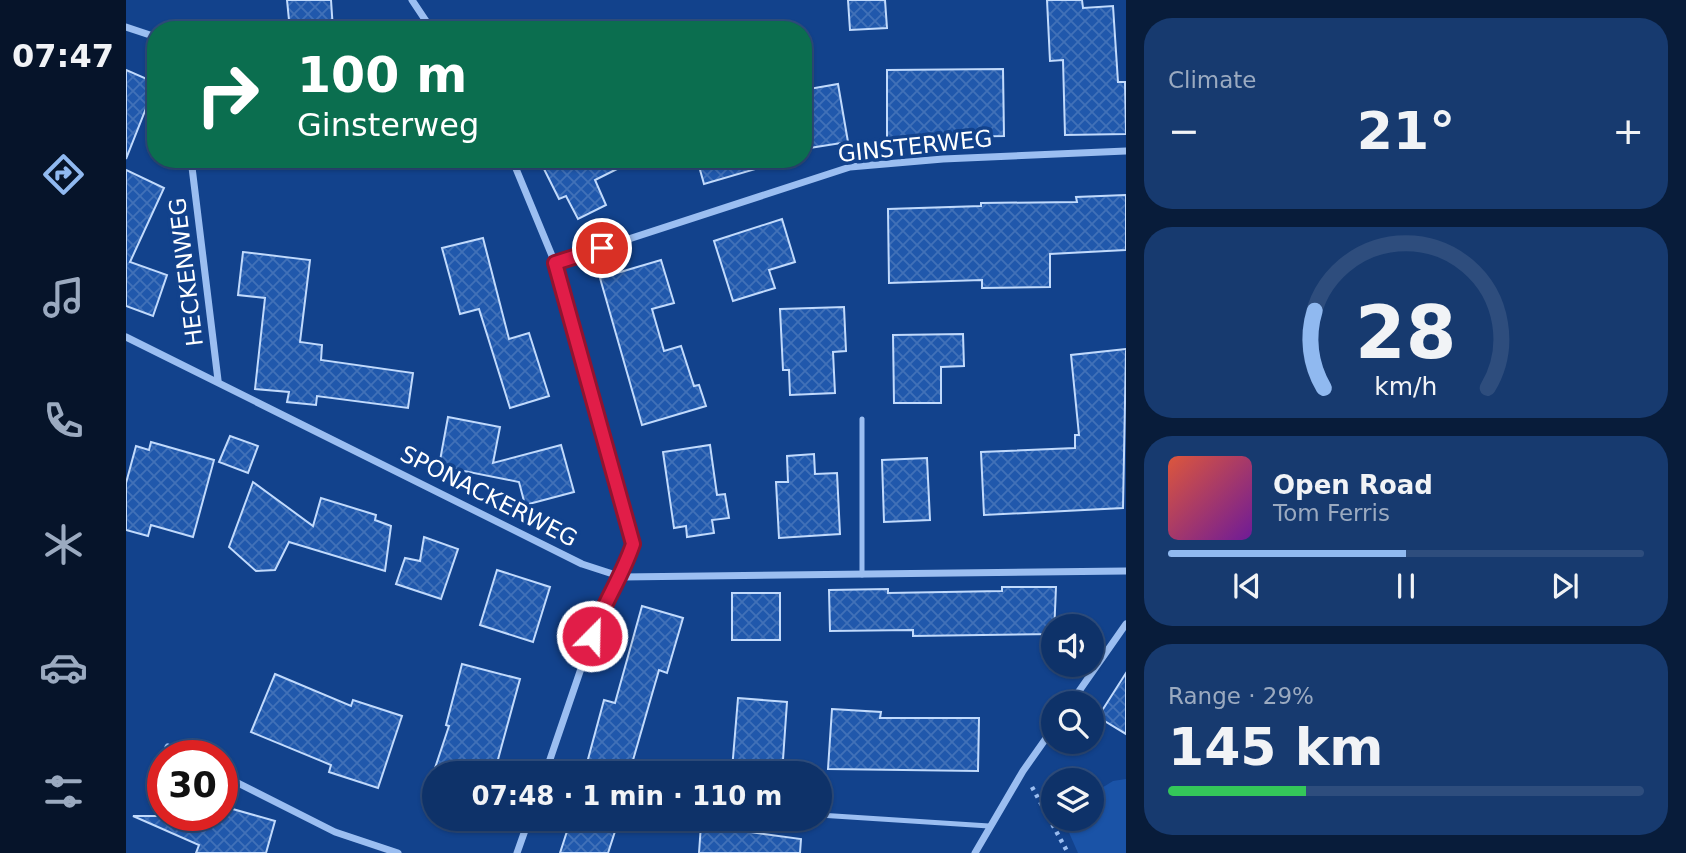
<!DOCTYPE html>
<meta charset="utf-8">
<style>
body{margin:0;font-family:"DejaVu Sans",sans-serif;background:#173a6f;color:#f1f3f6;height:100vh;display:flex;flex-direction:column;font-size:26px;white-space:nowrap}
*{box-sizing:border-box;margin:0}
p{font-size:23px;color:#9baac0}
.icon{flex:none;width:38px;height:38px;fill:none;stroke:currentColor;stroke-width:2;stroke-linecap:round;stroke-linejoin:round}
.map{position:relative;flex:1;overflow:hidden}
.drawer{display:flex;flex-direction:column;gap:18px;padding:18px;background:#081c3a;width:560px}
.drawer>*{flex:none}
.top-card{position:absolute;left:21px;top:21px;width:665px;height:147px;border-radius:28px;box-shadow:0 2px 5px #0004,0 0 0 2px #2e4d7d;background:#0b6e4f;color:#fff;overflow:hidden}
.controls{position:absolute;left:915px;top:614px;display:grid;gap:14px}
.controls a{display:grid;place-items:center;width:63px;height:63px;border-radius:50%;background:#0e3269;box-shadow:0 2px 5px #0004,0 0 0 2px #2e4d7d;font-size:35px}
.speed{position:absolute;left:21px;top:740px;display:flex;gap:14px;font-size:35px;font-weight:700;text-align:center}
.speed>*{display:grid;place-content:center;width:91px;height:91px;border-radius:50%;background:#0e3269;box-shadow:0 2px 5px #0004,0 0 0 2px #2e4d7d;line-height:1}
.speed .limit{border:10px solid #d22;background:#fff;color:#111}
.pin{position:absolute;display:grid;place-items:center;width:60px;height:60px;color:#fff;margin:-30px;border:4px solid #fff;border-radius:50%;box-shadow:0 2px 7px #0007}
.me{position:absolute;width:77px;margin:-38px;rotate:23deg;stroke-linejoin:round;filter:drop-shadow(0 0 5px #0008)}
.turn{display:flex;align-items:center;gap:24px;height:147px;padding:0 35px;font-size:32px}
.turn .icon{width:91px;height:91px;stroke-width:2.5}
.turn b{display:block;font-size:49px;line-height:60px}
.big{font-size:52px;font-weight:700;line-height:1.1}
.drawer .tile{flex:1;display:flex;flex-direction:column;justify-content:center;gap:10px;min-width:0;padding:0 24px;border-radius:28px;background:#173a6f}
.drawer .dial{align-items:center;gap:0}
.dial svg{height:182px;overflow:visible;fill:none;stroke:#2e4d7d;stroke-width:7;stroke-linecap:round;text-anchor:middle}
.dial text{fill:#f1f3f6;stroke:none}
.song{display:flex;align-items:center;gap:21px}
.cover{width:84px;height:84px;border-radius:10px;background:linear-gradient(135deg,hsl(10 70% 55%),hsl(280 70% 35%))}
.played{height:7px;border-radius:4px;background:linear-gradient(90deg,#90b9f0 50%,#2e4d7d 50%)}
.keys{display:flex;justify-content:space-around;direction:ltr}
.heat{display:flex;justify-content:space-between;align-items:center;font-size:38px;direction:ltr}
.charge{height:10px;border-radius:5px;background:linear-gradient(90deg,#34c759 29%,#2e4d7d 0)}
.trip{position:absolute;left:296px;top:761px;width:410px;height:70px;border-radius:35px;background:#0e3269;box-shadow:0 2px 5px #0004,0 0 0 2px #2e4d7d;font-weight:700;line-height:70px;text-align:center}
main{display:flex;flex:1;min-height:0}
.menu{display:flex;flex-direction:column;width:126px;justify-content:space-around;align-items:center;background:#06142a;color:#9baac0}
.menu .icon{width:49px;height:49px}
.menu .current{color:#90b9f0}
.menu b{font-size:32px;color:#f1f3f6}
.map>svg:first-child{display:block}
.grass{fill:#1a53a7}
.building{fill:url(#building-cross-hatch);stroke:#c1dafc;stroke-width:2}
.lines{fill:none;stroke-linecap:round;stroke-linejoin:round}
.path{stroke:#9bbef1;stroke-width:4.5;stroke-dasharray:3.5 5;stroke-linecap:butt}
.service{stroke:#9bbef1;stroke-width:5}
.minor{stroke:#9bbef1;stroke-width:7}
.route-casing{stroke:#92132f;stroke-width:18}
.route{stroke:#e11d48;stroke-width:12}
.labels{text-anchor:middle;stroke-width:7;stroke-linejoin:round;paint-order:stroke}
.street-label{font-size:23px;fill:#fff;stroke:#12428c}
</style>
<main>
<nav class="menu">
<b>07:47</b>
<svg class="icon current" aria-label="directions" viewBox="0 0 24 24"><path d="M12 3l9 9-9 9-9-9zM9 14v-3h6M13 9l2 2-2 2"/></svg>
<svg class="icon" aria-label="music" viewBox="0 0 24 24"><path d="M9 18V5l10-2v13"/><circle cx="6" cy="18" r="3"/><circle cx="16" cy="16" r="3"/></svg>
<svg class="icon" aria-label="phone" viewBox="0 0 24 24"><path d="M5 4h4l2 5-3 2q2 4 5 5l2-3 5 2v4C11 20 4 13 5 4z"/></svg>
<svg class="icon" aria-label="climate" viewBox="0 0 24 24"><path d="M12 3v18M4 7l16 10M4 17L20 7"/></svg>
<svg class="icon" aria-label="car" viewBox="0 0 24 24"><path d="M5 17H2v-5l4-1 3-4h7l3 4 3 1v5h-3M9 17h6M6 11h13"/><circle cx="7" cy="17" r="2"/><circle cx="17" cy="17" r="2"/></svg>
<svg class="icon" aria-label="filters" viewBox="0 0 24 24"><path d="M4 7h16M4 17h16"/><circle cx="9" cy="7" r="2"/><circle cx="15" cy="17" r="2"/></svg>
</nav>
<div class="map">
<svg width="1000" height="853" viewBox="0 0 1000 853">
<defs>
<pattern id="building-cross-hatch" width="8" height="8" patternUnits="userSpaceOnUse" patternTransform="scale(1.75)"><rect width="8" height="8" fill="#2058ac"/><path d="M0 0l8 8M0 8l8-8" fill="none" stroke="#4171b8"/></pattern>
</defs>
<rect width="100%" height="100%" fill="#12428c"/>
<path class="grass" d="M1000,779V853H952L937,819H966V794L987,781Z"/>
<g class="building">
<path d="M161,0H205L207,30H164Z"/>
<path d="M722,0H759L761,28L724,30Z"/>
<path d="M921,0H956L957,8L987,6L992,82H999L1000,134L939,135L937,60L924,61Z"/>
<path d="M877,69L878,136L761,138V70Z"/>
<path d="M0,70L30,83L0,159Z"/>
<path d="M712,84L722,142L677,149V90Z"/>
<path d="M413,159H511L469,180L480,205L452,219L440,196L433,199Z"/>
<path d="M571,159H642L643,165L578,184Z"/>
<path d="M0,170L38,188L4,262L41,275L27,316L0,306Z"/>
<path d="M1000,195V250L924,254V287L856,288V280L763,283L762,209L855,206V203L951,202L950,197Z"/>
<path d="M656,219L669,262L643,270L649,288L607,301L588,241Z"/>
<path d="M357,238L383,339L403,333L423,396L384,408L353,309L334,314L316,248Z"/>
<path d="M117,252L184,260L174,342L196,345L195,360L287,373L282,408L191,396L190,405L161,402L163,392L129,389L139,298L112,295Z"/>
<path d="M535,260L548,303L526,309L538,351L555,346L568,386L573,385L580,406L516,425L474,278Z"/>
<path d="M718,307L720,351L707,352L709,393L664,395L663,370H657L654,309Z"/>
<path d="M837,334L838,366L815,367V403H768L767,335Z"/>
<path d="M1000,349L997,508L858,515L855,452L949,448V435H953L945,355Z"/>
<path d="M322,417L374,427L367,463L435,445L448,492L399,505L393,482L313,466Z"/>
<path d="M104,436L132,446L122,473L93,462Z"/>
<path d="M25,442L88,460L67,537L25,525L22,536L0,530V483L10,446L23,450Z"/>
<path d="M584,445L591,495L599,494L603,518L586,520L588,533L561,537L560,526L548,528L537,452Z"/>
<path d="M688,454L689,474L711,473L714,534L653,538L650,482H662L661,456Z"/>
<path d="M801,458L804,520L758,522L756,460Z"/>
<path d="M127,482L187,526L195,498L250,515L249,520L265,526L259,571L163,542L149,570L130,571L103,547Z"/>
<path d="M298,537L332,549L315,599L270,584L279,558L294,561Z"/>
<path d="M371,570L424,587L407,642L354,625Z"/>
<path d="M876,587H930L928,634L787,636V630L704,631L703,590L762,589V593L876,591Z"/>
<rect x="606" y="593" width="48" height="47"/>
<path d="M516,606L557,618L541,673L533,670L503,774H458L478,700L489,703Z"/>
<path d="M336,664L394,679L368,774H307L323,726L320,725Z"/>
<path d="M1000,673V734L972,717Z"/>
<path d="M149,674L225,706L227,700L276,716L252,788L203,772L205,765L125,732Z"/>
<path d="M612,698L661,702L656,774L606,770Z"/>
<path d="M706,709L755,712L754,718H853L852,771L702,769Z"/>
<path d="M96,806L149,821L140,853H70L73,845L7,816H96Z"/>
<path d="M445,819H493L482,853H434Z"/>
<path d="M575,825L624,828L623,832L675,839L674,853H573Z"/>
</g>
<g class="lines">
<path class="path" d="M906,787L942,853"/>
<g class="service">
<path d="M736,419V575"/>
<path d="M693,815L863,826"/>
</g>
<g class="minor">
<path d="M286,0L306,30"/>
<path d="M0,27L30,37"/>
<path d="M65,159L92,380"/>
<path d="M386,159L429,263L507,544L496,577L474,613L419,774"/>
<path d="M429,263L724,167L817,159L1000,151"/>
<path d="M0,337L456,564L496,577L1000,571"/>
<path d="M944,704L1000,624"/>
<path d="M42,747L59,756"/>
<path d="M96,775L209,832L272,853"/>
<path d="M391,853L403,819"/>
<path d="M849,853L897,771L928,727"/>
</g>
</g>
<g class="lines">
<g class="route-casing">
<path id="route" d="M466,636C477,604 496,577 507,544L429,263L476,248"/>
</g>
<use href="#route" class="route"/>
</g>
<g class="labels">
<g class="street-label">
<text transform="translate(789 146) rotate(-6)" y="8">GINSTERWEG</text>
<text transform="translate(60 272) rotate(-97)" y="8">HECKENWEG</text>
<text transform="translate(363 496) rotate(27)" y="8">SPONACKERWEG</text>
</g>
</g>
</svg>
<div class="controls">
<a><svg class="icon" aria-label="sound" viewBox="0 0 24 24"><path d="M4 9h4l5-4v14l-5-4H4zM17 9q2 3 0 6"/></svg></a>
<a><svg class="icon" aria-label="search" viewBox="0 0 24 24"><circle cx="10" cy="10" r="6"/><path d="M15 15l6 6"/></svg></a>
<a><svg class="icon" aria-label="layers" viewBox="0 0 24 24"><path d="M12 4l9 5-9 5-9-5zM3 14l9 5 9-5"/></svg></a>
</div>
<div class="speed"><div class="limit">30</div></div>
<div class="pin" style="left:476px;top:248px;background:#d93025"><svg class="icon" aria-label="arrive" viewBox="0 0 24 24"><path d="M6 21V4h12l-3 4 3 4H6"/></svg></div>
<svg class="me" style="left:466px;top:636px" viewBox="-20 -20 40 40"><circle r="17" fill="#e11d48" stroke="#fff" stroke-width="3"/><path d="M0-11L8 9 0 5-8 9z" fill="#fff"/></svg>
<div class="trip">07:48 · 1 min · 110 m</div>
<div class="top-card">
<div class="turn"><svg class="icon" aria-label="right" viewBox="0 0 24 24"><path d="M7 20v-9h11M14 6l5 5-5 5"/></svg><div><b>100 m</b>Ginsterweg</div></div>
</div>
</div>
<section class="drawer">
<div class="tile"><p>Climate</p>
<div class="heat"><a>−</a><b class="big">21°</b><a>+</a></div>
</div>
<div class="tile dial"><svg viewBox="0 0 100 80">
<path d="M14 69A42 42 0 1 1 86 69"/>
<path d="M14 69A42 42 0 0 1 10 35" stroke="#90b9f0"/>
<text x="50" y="56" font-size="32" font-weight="700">28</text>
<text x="50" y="72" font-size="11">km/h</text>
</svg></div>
<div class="tile">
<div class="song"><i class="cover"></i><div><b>Open Road</b><p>Tom Ferris</p></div></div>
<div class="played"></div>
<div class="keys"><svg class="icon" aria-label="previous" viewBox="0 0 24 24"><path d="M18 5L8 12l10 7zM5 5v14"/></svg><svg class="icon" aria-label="pause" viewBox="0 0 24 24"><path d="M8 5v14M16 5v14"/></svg><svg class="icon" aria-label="next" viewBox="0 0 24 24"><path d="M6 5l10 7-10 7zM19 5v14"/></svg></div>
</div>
<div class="tile"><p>Range · 29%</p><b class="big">145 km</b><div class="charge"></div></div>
</section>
</main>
